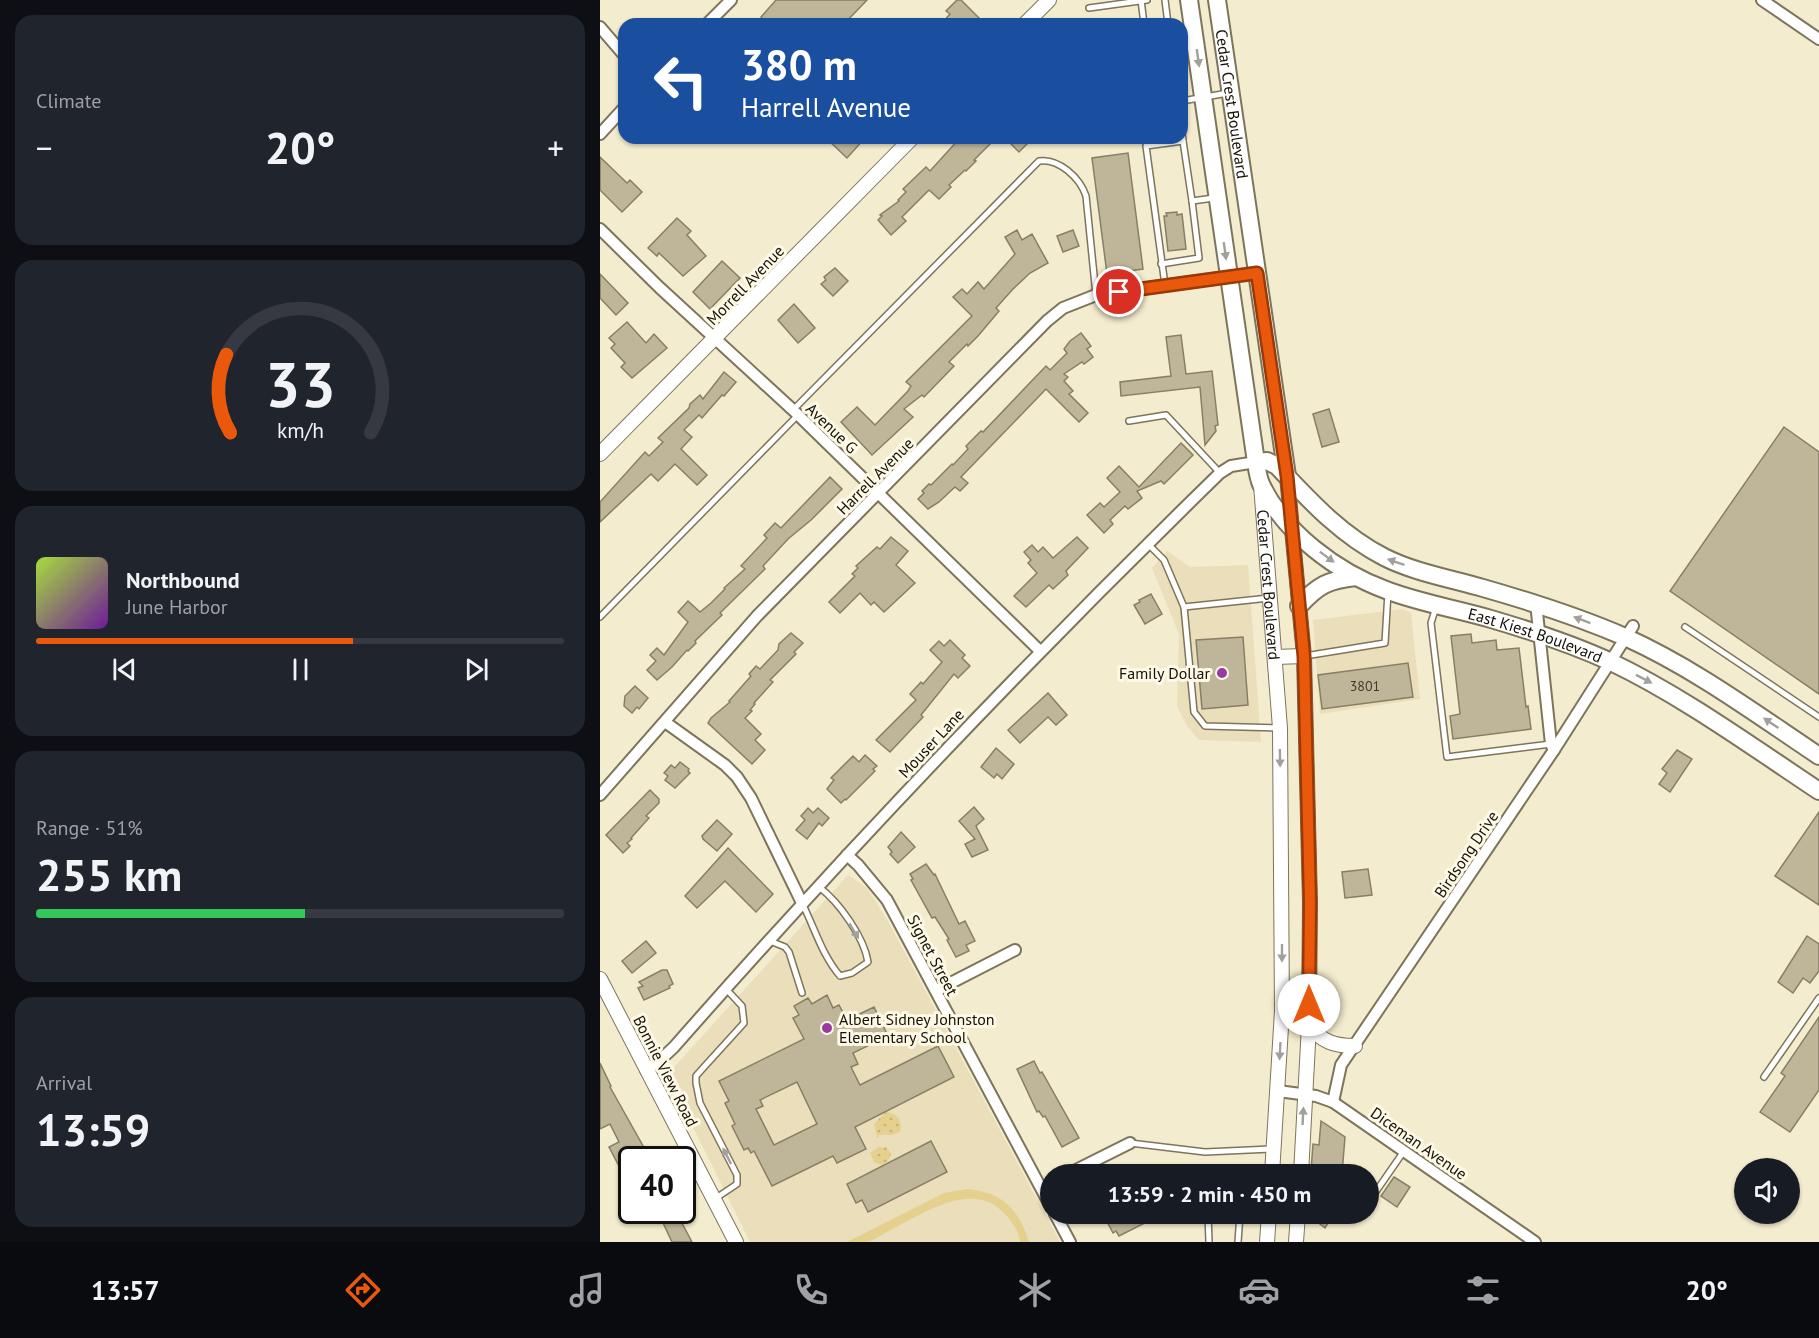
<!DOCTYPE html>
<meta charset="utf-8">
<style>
body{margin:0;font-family:"PT Sans",sans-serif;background:#20242c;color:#f1f3f6;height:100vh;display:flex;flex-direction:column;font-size:22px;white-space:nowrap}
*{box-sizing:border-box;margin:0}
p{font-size:20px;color:#9ea1a6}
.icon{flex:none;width:33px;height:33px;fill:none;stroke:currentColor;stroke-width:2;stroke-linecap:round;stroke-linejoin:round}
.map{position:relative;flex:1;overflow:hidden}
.side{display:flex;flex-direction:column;gap:15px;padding:15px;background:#0d0f14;width:600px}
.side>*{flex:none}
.guide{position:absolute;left:18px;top:18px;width:570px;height:126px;border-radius:18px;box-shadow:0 2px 4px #0004;background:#1a4fa0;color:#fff;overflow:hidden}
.fabs{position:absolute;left:1134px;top:1158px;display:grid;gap:12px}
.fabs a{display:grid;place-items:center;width:66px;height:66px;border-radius:50%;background:#171b24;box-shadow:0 2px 4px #0004;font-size:30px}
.speed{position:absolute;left:18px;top:1146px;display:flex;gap:12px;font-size:30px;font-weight:700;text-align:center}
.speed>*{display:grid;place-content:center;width:78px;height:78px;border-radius:50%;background:#171b24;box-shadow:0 2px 4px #0004;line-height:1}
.speed .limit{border:3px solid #111;border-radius:9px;background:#fff;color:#111}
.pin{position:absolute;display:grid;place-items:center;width:51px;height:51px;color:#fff;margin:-26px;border:3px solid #fff;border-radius:50%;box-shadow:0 2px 6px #0007}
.me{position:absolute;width:66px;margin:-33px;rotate:0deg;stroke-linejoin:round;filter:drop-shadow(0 0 4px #0008)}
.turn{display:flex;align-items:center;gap:21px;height:126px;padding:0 24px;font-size:27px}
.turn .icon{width:78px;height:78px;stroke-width:2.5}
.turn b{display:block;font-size:42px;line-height:51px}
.big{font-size:45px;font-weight:800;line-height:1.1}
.side .tile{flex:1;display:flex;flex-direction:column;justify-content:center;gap:9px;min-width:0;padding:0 21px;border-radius:18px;background:#20242c}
.side .dial{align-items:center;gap:0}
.dial svg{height:156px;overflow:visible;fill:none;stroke:#363941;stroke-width:7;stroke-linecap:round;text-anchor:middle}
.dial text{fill:#f1f3f6;stroke:none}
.song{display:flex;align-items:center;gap:18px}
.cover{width:72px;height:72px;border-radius:9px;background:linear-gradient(135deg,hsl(80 70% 55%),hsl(280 70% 35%))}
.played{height:6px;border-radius:3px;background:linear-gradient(90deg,#ea580c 60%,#363941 60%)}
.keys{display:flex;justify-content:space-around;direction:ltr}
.heat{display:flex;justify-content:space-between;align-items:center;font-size:33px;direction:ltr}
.charge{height:9px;border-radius:4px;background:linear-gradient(90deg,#34c759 51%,#363941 0)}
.trip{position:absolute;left:440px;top:1164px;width:339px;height:60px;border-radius:30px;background:#171b24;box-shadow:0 2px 4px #0004;font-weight:800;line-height:60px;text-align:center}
.dock{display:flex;height:96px;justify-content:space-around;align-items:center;background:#090b0e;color:#9ea1a6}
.dock .icon{width:42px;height:42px}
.dock .active{color:#ea580c}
.dock b{font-size:27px;color:#f1f3f6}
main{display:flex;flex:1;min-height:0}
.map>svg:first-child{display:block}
.built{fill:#eadfba}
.green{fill:#e5d08e}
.park{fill:url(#park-dots)}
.building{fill:#bfb69a;stroke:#877f65;stroke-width:1.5;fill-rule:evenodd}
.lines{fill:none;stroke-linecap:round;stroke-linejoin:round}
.service-casing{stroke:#7d755b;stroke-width:8}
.minor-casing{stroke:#7d755b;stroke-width:14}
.tertiary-casing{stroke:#7d755b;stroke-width:16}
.secondary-casing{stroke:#7d755b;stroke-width:20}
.service{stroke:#fff;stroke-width:5}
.minor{stroke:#fff;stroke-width:10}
.tertiary{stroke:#fff;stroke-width:14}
.secondary{stroke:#fff;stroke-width:16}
.oneway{fill:#a1a09c}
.route-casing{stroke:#983908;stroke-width:15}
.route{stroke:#ea580c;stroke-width:10}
.poi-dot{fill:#9a39a0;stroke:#fef9e7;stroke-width:2}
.labels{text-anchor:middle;stroke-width:6;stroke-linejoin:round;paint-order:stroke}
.number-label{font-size:14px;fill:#3f3a2c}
.street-label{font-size:16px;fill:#141107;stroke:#fef9e7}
.poi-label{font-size:16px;fill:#141107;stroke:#fef9e7;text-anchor:end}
</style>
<main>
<section class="side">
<div class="tile"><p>Climate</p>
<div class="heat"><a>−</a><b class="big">20°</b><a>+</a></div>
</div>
<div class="tile dial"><svg viewBox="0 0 100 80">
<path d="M14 69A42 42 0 1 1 86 69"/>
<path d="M14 69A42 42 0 0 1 12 29" stroke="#ea580c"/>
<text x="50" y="56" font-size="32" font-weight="700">33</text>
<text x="50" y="72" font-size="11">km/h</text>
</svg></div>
<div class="tile">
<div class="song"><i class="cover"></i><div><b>Northbound</b><p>June Harbor</p></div></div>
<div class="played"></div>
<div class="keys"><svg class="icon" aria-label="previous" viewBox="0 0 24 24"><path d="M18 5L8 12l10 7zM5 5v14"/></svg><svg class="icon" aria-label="pause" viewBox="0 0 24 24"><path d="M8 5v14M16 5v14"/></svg><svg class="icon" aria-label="next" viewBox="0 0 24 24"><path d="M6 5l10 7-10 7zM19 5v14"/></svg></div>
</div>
<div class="tile"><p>Range · 51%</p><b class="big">255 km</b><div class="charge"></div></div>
<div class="tile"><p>Arrival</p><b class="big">13:59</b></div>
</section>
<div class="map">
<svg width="1219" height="1242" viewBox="0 0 1219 1242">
<defs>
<pattern id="park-dots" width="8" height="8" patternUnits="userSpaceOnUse" patternTransform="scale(1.5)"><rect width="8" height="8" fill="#e5d08e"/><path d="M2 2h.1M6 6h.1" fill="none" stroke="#c4b279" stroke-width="1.8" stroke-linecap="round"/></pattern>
</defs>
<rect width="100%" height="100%" fill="#f4ecce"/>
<g class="built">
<path d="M567,551L590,567L648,565L661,742L599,740L587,726L577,706L579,634L552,568Z"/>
<path d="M803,609L811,613L820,699L720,714L713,620Z"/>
<path d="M248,875L267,888L288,921L460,1242H150L67,1075Z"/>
</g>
<path class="green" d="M367,1189C402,1192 419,1209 429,1242H420C418,1229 411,1220 402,1211C369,1180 319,1216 287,1232C281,1235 273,1241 266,1242C260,1242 253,1242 247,1242L344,1193Z"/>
<g class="park">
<path d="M286,1112C297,1113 303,1121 300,1132L292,1135H279L278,1138H277L274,1124Z"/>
<path d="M286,1146L291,1154L289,1160L282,1165L275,1163L270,1153L279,1147L284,1148Z"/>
</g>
<g class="building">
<path d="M176,0H267L244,24H168L161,17Z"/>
<path d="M357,0H361L380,19L375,24H341L350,14L346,11Z"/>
<path d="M226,138H265L247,158Z"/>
<path d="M360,138H396L374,160L376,161L366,171L365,170L349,185L351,187L339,199L329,190L302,217L306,221L291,235L278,220L282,216L280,215L299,201L298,200L306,192L303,189L326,167L330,171Z"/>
<path d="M405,138H433L419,152Z"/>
<path d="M528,153L543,269L507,274L492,158Z"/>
<path d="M0,157L27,183L30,180L42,192L22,212L0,190Z"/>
<path d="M577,212V215L582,214L586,249L568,251L564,216H567L566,213Z"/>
<path d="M77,218L91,231L87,235L106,256L83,276L59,253L57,256L48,248Z"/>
<path d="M417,230L422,240L432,234L448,263L430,273L413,289L396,308L399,311L378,336L368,346L367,344L349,362L354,366L324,397L322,395L304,409L313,417L272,455L241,422L257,407L275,425L308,391L311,386L306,382L372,316L353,297L362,289L367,294L378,282L384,289L415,254L405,237Z"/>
<path d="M473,230L479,246L463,252L457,236Z"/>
<path d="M122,261L140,278L110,309L93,292Z"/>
<path d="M235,268L248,281L233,296L221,284L226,280L224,277Z"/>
<path d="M0,274L28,303L16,315L0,298Z"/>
<path d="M194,304L215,328L198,343L178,320Z"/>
<path d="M27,322L46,343L54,334L67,348L32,378L21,367L25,363L11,348L15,344L9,338Z"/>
<path d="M481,333L491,346L487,349L493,357L484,364L482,362L464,374L468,377L464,381L473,391L469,394L488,413L479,422L446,389L361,477L368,483L360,491L355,487L339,502L328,509L318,499L324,493L322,491L329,484L331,485L352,464L353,465L368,449L366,446L381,431L383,432L446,366L450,370L467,353L464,349L470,341Z"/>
<path d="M581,335L586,374L612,371L618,425L615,426L616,431L605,445L600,387L521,396L520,382L571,376L566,337Z"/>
<path d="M124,372L136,382L124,396L122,395L102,418L99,415L84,430L92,437L81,449L107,475L97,485L75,464L58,481L51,474L0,522V502L45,452L49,456L63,442L58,438L89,408L90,404L100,395L103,399Z"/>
<path d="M729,409L739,442L722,447L713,414Z"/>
<path d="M1184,427L1219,452V694L1070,591Z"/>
<path d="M581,443L593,455L564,484L561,481L537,491L542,498L528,509L525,506L510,520L513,524L504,533L487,515L500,503L504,507L520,492L507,478L519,466L539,487Z"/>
<path d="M230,477L242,489L211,520L188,539L163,566L165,569L120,613L122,615L95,641L96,643L88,651L87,650L72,667L57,680L47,670L56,661L50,655L57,648L64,655L88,622L78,612L88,601L100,612L111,603L125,589L124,588L145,569L141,566L167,538L164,535L175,523L181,528Z"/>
<path d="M291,537L308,551L296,565L315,583L284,612L274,602L271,605L260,593L240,613L229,602L255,576L252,574L258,568L256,566L277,547L280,549Z"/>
<path d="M477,537L488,548L466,571L468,575L453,589L449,585L426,607L414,596L437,573L428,563L431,560L424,552L432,545L438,552L443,547L453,558Z"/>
<path d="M551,594L562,614L545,624L534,605L540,602L539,600Z"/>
<path d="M191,633L203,643L194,652L196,654L170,680L173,682L154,703L155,704L150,710L152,711L145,718L161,734L155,740L165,750L152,764L108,723L111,718L130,702L129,701L151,676L149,674L156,666L160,669L178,650L179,644Z"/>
<path d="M871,634L872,643L896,640L897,650L919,648L926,707L928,706L931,729L853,739L850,716L860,714L851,636Z"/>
<path d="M643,637L648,705L602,709L596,640Z"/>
<path d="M350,640L365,655L362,658L370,666L358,678L354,674L321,715L323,717L290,752L276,740L316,700L310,694L321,682L323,684L342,662L330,650L339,641L344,646Z"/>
<path d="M808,663L813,697L722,709L718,675Z"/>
<path d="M35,686L48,698L39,709L37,707L32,713L24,706L25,696Z"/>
<path d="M448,693L467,715L456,725L448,717L420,743L408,730Z"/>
<path d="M396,748L414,764L402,779L397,774L394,778L381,767Z"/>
<path d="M1077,750L1092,759L1070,792L1059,784L1067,773L1062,769Z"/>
<path d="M265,755L277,766L273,769L275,771L246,800L245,799L241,803L227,789L234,780L231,778L253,756L259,762Z"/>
<path d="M80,762L89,769L88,771L90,773L75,788L65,780L68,776L64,773L71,765L75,768Z"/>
<path d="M50,790L59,799V803L46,816L49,818L31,838L32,839L27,843L30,846L23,853L6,835Z"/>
<path d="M374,807L384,819L376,826L388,850L372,857L365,844L375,839L359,821Z"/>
<path d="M208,808L213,813L218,808L229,818L222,826L219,823L207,839L196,830L205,820L201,816Z"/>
<path d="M1219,812V905L1175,876Z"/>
<path d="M117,820L132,834L117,851L103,839L102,836Z"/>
<path d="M301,832L315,847L298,863L290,854L292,852L288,847Z"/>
<path d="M128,848L173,894L156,912L125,881L97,908L85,896Z"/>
<path d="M326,864L334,875L335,874L359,924L365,921L375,941L366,945L369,951L356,957L347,940L349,939L335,917L332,918L311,880L313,879L310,874Z"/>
<path d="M768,869L772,895L745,898L742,872Z"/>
<path d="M1207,936L1219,944V971L1210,983L1203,978L1193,993L1178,982Z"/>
<path d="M46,941L56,953L32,973L22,961Z"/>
<path d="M62,970H67L73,984L69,986L70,988L44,1000L38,988L43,986L39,982Z"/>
<path d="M227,995L233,1008L239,1005L247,1020L274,1007L288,1036L253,1053L258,1064L251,1067L260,1085L338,1046L354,1077L255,1127L266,1149L237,1163L233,1156L172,1186L154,1151L151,1153L148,1148L144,1150L132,1126L135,1124L125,1103L129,1101L119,1081L204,1039L193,1018L199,1015L194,1006L208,998L212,1004ZM197,1082L217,1124L174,1145L156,1109L163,1106L160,1100Z"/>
<path d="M1219,1017V1090L1190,1132L1160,1112L1185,1076L1181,1073Z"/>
<path d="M434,1061L440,1073L442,1072L479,1138L462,1147L445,1116L443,1117L439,1111L437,1112L417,1069Z"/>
<path d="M0,1063L11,1086L10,1087L47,1153L19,1166L9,1147L19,1142L10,1124L0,1129Z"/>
<path d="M721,1121L745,1137L742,1174H716V1172L711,1171L713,1144L719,1145Z"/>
<path d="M331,1141L347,1172L268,1212L262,1200L256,1203L247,1184Z"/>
<path d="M794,1177L810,1187L797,1207L781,1196Z"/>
<path d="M57,1210H75L92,1242H72Z"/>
<path d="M503,1214H539L543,1224L519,1236L516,1231L513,1233Z"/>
<path d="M707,1214H724L731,1218L725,1228Z"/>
</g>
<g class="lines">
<g class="service-casing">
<g id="service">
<path d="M541,0L544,24"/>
<path d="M565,0L568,24"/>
<path d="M489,8L547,0"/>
<path d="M582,101L628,93"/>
<path d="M582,132L583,141"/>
<path d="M561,264L599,258L592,201"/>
<path d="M565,285L546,146L583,141L592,201L614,198"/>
<path d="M193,410L439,161C459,158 480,178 486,196L496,295"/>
<path d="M529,421L566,415L620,473"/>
<path d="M548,544L564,560L584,607L594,712L605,726L678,728"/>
<path d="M584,607L669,598"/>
<path d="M836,607L831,623L847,757L951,744"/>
<path d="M0,617L198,415"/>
<path d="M1085,627L1219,717"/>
<path d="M705,656L785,643L788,592"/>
<path d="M203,905C215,929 222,955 240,976L252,973L268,962C264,937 239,902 219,887"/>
<path d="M170,941L185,947L189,952L202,993"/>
<path d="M1164,1077L1219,998"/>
<path d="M530,1143L605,1152L671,1149"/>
<path d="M116,1198L137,1184V1175L100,1103L96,1083V1076L104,1067L144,1023L142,1006L126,989"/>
<path d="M768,1203L804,1151"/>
<path d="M608,1214L609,1242"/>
<path d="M638,1242L640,1214"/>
</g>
</g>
<g class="minor-casing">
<g id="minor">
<path d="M1162,0L1219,39"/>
<path d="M107,24L131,0"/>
<path d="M0,27L24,55"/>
<path d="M0,134L24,108"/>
<path d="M0,229L60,288L193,410L440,651"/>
<path d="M936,603L951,744L954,750"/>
<path d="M65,722L125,765L137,777L151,798L202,903"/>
<path d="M0,795L157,616L447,321L463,308L496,295L628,277"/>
<path d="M247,855L258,865L287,900L450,1205"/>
<path d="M337,990L415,950"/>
<path d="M46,1070L58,1062L74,1047C249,848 431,657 620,473L631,466L656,462"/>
<path d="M678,1091L716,1096L733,1102L935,1242"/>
<path d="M733,1102L741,1065L954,750L1033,626"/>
<path d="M468,1174L530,1143"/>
<path d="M455,1214L470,1242"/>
</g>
</g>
<g class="tertiary-casing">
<g id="tertiary">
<path d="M425,24L449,0"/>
<path d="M0,454L312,138"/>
<path d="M687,476L704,656L710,902L709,1025L701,1174"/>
<path id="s1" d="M661,485L680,728L682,1011L672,1174"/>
<path d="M675,657L704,656"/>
<path d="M0,979L136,1242"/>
<path d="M709,1025C722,1042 734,1046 755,1046"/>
<path d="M667,1242L669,1214"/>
<path d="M696,1242L698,1214"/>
</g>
</g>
<g class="secondary-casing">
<g id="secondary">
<path id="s2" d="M589,0L656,462C657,469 658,477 661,484C684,533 737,572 786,590C820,603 857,609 891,619C932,631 972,644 1011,662C1084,697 1151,746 1219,791"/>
<path id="s3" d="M617,0L687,476"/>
<path d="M656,462L667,461L677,466C710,501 741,535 784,557C813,572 852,579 883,588C932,602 979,617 1025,637C1094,668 1156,714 1219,756"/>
<path d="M699,606C718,585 728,580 756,577"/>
</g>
</g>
<use href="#service" class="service"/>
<use href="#minor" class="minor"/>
<use href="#tertiary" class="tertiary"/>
<use href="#secondary" class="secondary"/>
</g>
<defs><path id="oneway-solid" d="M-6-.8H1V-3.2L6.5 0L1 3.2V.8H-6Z" transform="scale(1.5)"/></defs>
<g class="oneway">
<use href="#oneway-solid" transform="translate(598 58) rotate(82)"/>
<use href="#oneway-solid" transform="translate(625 251) rotate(82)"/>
<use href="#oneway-solid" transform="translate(727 557) rotate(37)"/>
<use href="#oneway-solid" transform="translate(796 562) rotate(-161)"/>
<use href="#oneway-solid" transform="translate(982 620) rotate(-159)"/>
<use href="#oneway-solid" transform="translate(1044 679) rotate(27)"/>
<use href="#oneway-solid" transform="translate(1171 723) rotate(-146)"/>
<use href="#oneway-solid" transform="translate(680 758) rotate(89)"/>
<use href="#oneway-solid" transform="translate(254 931) rotate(59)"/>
<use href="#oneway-solid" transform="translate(682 953) rotate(90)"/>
<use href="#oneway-solid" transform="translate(680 1051) rotate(93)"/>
<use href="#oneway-solid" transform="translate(703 1116) rotate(-87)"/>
<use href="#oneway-solid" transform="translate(127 1156) rotate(-117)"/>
</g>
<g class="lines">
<g class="route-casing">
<path id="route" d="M519,292L657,273L687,476L704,656L710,902L709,1005"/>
</g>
<use href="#route" class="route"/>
</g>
<g class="poi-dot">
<circle cx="622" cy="673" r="6"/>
<circle cx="227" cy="1028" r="6"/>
</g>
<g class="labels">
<g class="number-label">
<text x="765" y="691">3801</text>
</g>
<g class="street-label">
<text dy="6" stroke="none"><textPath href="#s3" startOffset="105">Cedar Crest Boulevard</textPath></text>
<text transform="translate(145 285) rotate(-46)" y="6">Morrell Avenue</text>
<text transform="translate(232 428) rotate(44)" y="6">Avenue G</text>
<text transform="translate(275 476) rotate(-45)" y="6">Harrell Avenue</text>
<text dy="6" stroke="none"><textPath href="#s1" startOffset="100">Cedar Crest Boulevard</textPath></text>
<text dy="6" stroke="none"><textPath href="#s2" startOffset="813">East Kiest Boulevard</textPath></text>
<text transform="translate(331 743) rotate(-47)" y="6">Mouser Lane</text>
<text transform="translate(866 854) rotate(-56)" y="6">Birdsong Drive</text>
<text transform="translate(333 955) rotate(62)" y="6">Signet Street</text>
<text transform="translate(66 1071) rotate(63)" y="6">Bonnie View Road</text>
<text transform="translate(819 1143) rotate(35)" y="6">Diceman Avenue</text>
</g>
<g class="poi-label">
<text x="610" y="679">Family Dollar</text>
<text x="239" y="1025" text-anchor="start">Albert Sidney Johnston<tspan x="239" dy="18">Elementary School</tspan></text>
</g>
</g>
</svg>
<div class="fabs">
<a><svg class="icon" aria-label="sound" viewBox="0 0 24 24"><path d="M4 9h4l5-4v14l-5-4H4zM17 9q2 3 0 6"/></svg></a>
</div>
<div class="speed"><div class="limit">40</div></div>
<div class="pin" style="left:519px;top:292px;background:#d93025"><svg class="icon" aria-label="arrive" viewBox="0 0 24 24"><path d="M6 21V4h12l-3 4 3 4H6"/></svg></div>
<svg class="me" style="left:709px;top:1005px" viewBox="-20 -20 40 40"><circle r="19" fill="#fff"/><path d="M0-13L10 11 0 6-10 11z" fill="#ea580c"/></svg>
<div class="trip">13:59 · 2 min · 450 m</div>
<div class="guide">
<div class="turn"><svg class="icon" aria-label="left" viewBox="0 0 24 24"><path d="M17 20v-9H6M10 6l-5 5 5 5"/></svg><div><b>380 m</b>Harrell Avenue</div></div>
</div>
</div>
</main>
<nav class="dock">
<b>13:57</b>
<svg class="icon active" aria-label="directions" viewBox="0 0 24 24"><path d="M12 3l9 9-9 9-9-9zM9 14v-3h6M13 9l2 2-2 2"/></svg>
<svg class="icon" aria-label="music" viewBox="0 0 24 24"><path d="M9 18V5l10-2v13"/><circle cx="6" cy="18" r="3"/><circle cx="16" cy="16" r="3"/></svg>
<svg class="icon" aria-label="phone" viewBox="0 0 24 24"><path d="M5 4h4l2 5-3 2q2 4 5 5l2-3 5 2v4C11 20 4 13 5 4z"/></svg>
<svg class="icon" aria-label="climate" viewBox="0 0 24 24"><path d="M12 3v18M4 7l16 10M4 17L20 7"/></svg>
<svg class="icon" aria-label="car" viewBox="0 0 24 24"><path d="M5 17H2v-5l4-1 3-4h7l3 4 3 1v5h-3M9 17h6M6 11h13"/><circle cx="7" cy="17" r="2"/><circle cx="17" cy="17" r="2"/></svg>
<svg class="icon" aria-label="filters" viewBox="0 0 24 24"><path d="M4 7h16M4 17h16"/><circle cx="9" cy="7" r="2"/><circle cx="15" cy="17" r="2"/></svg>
<b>20°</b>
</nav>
